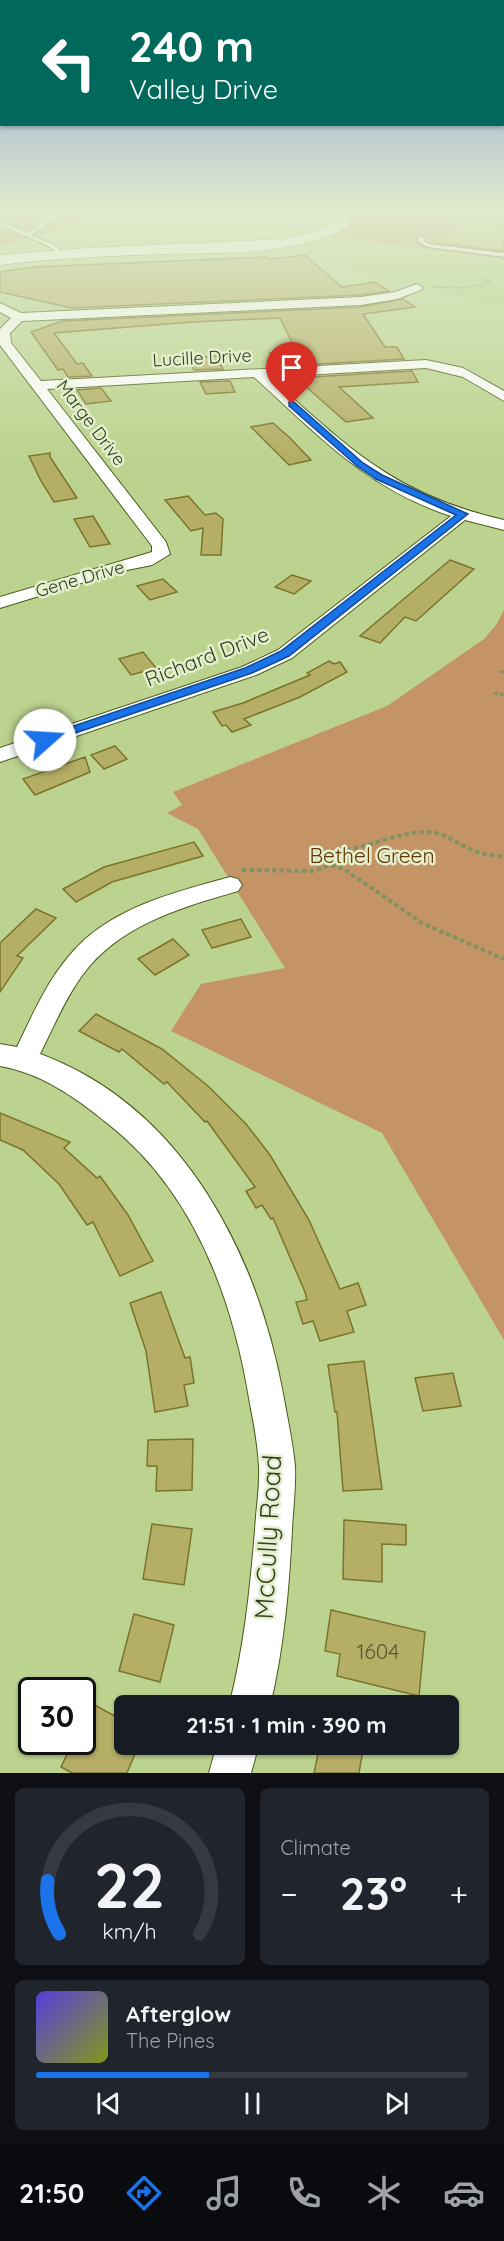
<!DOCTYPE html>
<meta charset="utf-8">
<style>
body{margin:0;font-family:Quicksand,sans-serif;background:#20242c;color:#f1f3f6;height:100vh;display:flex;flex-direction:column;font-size:22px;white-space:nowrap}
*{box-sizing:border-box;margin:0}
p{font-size:20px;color:#9ea1a6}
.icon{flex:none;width:33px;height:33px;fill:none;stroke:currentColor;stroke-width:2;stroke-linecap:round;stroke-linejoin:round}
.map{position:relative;height:1773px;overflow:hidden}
.sheet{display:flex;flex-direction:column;gap:15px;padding:15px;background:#0d0f14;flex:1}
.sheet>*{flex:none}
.top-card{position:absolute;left:0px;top:0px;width:504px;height:126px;box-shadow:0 2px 4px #0004;background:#00695c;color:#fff;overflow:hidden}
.speed{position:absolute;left:18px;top:1677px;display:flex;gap:12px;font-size:30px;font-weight:700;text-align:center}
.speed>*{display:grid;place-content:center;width:78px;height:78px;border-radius:50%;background:#171b24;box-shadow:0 2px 4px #0004;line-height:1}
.speed .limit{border:3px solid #111;border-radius:9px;background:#fff;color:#111}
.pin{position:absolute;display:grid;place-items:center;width:51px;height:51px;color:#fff;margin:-62px -26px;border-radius:50% 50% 50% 0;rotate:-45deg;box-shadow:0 0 6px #0007}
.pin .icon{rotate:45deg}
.me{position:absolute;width:66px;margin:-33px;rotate:71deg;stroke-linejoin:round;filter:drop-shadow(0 0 4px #0008)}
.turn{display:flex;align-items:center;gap:21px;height:126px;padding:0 30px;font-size:27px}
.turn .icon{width:78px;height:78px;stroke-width:2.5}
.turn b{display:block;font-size:42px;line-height:51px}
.big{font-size:45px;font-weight:700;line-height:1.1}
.sheet .tile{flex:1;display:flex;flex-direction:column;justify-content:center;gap:9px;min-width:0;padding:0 21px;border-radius:9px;background:#20242c}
.sheet .dial{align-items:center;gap:0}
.dial svg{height:156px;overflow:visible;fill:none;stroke:#363941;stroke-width:7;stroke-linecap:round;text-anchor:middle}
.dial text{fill:#f1f3f6;stroke:none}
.song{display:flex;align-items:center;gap:18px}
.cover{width:72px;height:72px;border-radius:9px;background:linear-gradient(135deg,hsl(250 70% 55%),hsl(70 70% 35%))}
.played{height:6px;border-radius:3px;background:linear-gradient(90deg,#1a73e8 40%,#363941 40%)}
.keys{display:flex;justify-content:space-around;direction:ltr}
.heat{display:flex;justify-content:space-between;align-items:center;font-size:33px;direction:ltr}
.sheet .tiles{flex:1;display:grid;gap:15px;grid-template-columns:1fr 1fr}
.tile:last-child{grid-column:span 2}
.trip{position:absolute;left:114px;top:1695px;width:345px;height:60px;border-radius:9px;background:#171b24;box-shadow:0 2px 4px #0004;font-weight:700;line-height:60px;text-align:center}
.tab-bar{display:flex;height:96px;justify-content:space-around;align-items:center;background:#090b0e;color:#9ea1a6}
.tab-bar .icon{width:42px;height:42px}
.tab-bar .on{color:#1a73e8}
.tab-bar b{font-size:27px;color:#f1f3f6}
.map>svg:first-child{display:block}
.built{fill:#b3cc80}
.green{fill:#c49366}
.building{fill:#b5ae66;stroke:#7b742b;stroke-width:1.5}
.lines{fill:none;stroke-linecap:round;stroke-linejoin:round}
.lane-casing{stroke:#495c19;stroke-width:2}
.street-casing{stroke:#495c19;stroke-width:2}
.secondary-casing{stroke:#495c19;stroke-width:1}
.path-far2{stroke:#829360;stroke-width:1.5;stroke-dasharray:2 1.5;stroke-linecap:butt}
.path-far1{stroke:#829360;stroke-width:3;stroke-dasharray:4 2;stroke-linecap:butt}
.path{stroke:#829360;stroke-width:4;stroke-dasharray:4.5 3;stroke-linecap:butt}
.lane{fill:#fff;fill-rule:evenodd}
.street{fill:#fff;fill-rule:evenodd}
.secondary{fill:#fff;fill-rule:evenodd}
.route{fill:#1a73e8;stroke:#114b97;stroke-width:1.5}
.labels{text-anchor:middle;stroke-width:5;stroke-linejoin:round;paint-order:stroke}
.far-street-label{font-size:18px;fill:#353e22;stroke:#e3efcd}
.street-label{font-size:21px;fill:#353e22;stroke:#e3efcd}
.park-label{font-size:21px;fill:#643800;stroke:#e3efcd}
.near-number-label{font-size:21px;fill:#555a33}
.near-street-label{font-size:26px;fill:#353e22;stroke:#e3efcd}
</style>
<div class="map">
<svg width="504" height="1773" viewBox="0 0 504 1773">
<rect width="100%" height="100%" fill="#bcd38f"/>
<path class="built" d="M321,238L504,262V307L327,266L293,244Z"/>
<g class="green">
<path d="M0,211H114L0,247Z"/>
<path d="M350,211H504V259L332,237L353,218Z"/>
<path d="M504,610V1340L382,1133L171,1031L201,984L285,968L198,829L167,813L182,805L173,792L387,706L484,639L496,625Z"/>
</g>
<g class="building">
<path d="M468,211H504V251L436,243Z"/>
<path d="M305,255L342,287L375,282L389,291L361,295L72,308L0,292V272L35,267L265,257L271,259Z"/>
<path d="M403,299L415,307L363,314L385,347H397L404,359L283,366L270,353L296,351L280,318L192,322L54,333L77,364L83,363L92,376L68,377L63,369L58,370L31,332L62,321L361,307Z"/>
<path d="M217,356L223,369L194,370L188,358Z"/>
<path d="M412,371L418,382L339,387L373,418L346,422L296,378Z"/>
<path d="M230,381L235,392L206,394L200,382Z"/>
<path d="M101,388L111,401L86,404L77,390Z"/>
<path d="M273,423L290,438L311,460L289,465L251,427Z"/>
<path d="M50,453V457L77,498L54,502L41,481L29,456Z"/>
<path d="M188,496L205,515L216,513L223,519L221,555H201L203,528L191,531L165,500Z"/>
<path d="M93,516L110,544L90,547L74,519Z"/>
<path d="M450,560L474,569L416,621L405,617L380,643L360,636Z"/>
<path d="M292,575L311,581L294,594L275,587Z"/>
<path d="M163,579L177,592L150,600L137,586Z"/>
<path d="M143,652L156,668L131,675L119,659Z"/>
<path d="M329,661L334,664L340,662L347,672L300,697L244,719L251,725L232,732L226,725L222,726L213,712L243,703L310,675L307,673Z"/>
<path d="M115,746L127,759L104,769L91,755Z"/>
<path d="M85,757L90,772L35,795L23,779Z"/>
<path d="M194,842L203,856L112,882L76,902L63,889L104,867Z"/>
<path d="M36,909L56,918L17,956L23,958L0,992V943Z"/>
<path d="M241,919L251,937L212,948L202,930Z"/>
<path d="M173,939L189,955L155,975L138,959Z"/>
<path d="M96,1014L162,1049L208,1086L246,1124L270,1155L309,1220L340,1289L358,1283L366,1305L347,1311L354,1332L320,1341L313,1321L303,1324L296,1302L307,1300L305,1292L273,1218L271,1219L262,1205L256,1208L246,1191L255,1187L207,1121L205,1122L167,1082L164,1084L122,1049L119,1052L79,1031Z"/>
<path d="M0,1113L70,1142L64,1148L97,1178L100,1176L128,1215L153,1261L120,1276L93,1222L87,1225L59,1184L23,1150L0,1140Z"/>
<path d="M161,1292L185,1358L190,1357L194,1383L184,1385L188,1406L155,1412L146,1351L130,1303Z"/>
<path d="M364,1361L382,1489L343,1491L337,1412H335L328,1365Z"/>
<path d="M453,1373L461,1406L423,1411L415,1378Z"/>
<path d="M193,1439L192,1490L156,1491L157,1466H147L148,1440Z"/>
<path d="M344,1520L406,1525V1545L382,1544V1582L343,1579Z"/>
<path d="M152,1524L192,1529L184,1585L143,1579Z"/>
<path d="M331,1610L425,1632L419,1696L337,1676L340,1654L325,1651Z"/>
<path d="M134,1614L174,1625L160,1682L119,1671Z"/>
<path d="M91,1703L124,1721V1744H139L127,1773H72L61,1767L73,1742H82V1721Z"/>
<path d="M320,1744H364L359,1773H314Z"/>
</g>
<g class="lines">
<g class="lane-casing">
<g id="lane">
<path d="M61,211H67L31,235L52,244L64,253L62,256L48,246L0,225V221L27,233Z"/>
<path d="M421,236L424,238V241L429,244L504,253V257L428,247L418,242V238Z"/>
</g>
</g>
<g class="street-casing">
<g id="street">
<path d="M417,284L423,288L421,290L397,299L361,305L22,321L10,333L11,343L41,381L426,360L463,368L504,391V401L463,377L426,368L269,377C349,448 394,495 504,520V530L465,520L292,658L256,675L0,762V748L242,667L278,650L451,516C367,489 317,434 254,377L47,389L166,542L170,554L152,565L117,572L0,608V597L152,552V546L0,345V329L11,318L0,312V303L21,313L361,297L395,292Z"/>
<path d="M230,877L238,879L242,885L238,891C180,908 118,925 81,977C64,1001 53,1028 40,1054C184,1107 259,1257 284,1399C288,1421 293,1444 295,1466C296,1487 293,1509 292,1530C289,1589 284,1648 270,1706H229C244,1648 250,1590 255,1530C256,1509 260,1488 259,1467C258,1446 254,1424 250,1404C233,1298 194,1191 107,1123C75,1097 41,1073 0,1066V1044L17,1047C32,1016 46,983 69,956C108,908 173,893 230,877Z"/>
<path d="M217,1744H259L251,1773H209Z"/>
</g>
</g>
<g class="secondary-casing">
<path id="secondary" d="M339,211H353L349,226C293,257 227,252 165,254C110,256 55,258 0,265V255L87,248L285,239L322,230L337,221Z"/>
</g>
<g class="path-far2">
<path d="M416,211H421"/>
<path d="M425,211L447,214"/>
<path d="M432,287L467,288L491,282L474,275"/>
</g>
<g class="path-far1">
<path d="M500,671L504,673"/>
<path d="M494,693L504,695"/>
</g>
<g class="path">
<path d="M331,865L344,869L422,923L504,959"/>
<path d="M242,870L314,871L330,865L341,851C369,847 402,831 428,832C446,833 456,843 472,850C481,854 494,855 504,857"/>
</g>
<use href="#lane" class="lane"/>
<use href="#street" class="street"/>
<use href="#secondary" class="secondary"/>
</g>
<linearGradient id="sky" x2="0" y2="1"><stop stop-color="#8599d6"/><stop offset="0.46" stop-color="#e1ebcd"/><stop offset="1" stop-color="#e1ebcd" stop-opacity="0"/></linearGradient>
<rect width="504" height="459" fill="url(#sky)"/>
<path class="route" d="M289,402H294L363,463L382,475L468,514L289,656L252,673L49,742H41V737L245,668L281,651L456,515L376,479L357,466L289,406Z"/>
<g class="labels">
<g class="far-street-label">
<text transform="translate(202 358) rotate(-3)" y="6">Lucille Drive</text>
<text transform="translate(91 423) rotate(53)" y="6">Marge Drive</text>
<text transform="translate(80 579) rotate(-16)" y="6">Gene Drive</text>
</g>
<g class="street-label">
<text transform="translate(207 657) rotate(-21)" y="7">Richard Drive</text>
</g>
<g class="park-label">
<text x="372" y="863">Bethel Green</text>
</g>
<g class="near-number-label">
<text x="378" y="1659">1604</text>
</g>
<g class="near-street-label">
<text transform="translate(268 1537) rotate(-87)" y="9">McCully Road</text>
</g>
</g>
</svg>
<div class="speed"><div class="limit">30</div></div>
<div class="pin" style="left:292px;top:404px;background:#d93025"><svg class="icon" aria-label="arrive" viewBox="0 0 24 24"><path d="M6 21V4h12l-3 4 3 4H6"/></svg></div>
<svg class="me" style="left:45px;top:740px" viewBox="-20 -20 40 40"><circle r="19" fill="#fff"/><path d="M0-13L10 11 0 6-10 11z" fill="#1a73e8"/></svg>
<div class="trip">21:51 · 1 min · 390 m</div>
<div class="top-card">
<div class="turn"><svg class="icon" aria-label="left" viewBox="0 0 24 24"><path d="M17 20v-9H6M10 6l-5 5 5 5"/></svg><div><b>240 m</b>Valley Drive</div></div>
</div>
</div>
<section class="sheet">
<div class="tiles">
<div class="tile dial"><svg viewBox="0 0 100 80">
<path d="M14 69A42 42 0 1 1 86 69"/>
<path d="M14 69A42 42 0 0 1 8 42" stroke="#1a73e8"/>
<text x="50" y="56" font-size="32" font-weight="700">22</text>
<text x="50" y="72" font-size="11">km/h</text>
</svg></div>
<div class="tile"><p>Climate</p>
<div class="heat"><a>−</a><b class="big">23°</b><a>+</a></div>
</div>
<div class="tile">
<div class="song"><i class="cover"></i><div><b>Afterglow</b><p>The Pines</p></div></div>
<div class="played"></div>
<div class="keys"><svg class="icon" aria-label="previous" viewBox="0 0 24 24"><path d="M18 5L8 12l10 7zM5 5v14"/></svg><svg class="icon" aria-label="pause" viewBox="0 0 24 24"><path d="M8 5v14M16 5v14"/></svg><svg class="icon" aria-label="next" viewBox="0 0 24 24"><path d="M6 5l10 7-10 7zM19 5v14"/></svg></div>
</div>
</div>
</section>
<nav class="tab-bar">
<b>21:50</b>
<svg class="icon on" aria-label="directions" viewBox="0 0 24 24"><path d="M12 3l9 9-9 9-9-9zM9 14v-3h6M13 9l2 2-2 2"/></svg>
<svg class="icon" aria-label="music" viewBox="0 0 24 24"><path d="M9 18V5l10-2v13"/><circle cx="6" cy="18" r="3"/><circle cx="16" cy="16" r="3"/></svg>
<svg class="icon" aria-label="phone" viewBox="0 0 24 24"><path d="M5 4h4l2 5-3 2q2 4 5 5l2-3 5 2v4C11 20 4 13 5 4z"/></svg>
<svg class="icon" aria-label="climate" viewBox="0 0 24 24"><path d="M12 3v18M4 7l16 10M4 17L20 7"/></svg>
<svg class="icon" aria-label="car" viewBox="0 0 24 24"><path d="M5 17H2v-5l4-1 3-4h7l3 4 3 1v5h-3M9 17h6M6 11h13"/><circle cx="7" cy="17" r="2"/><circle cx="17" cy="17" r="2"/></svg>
</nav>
